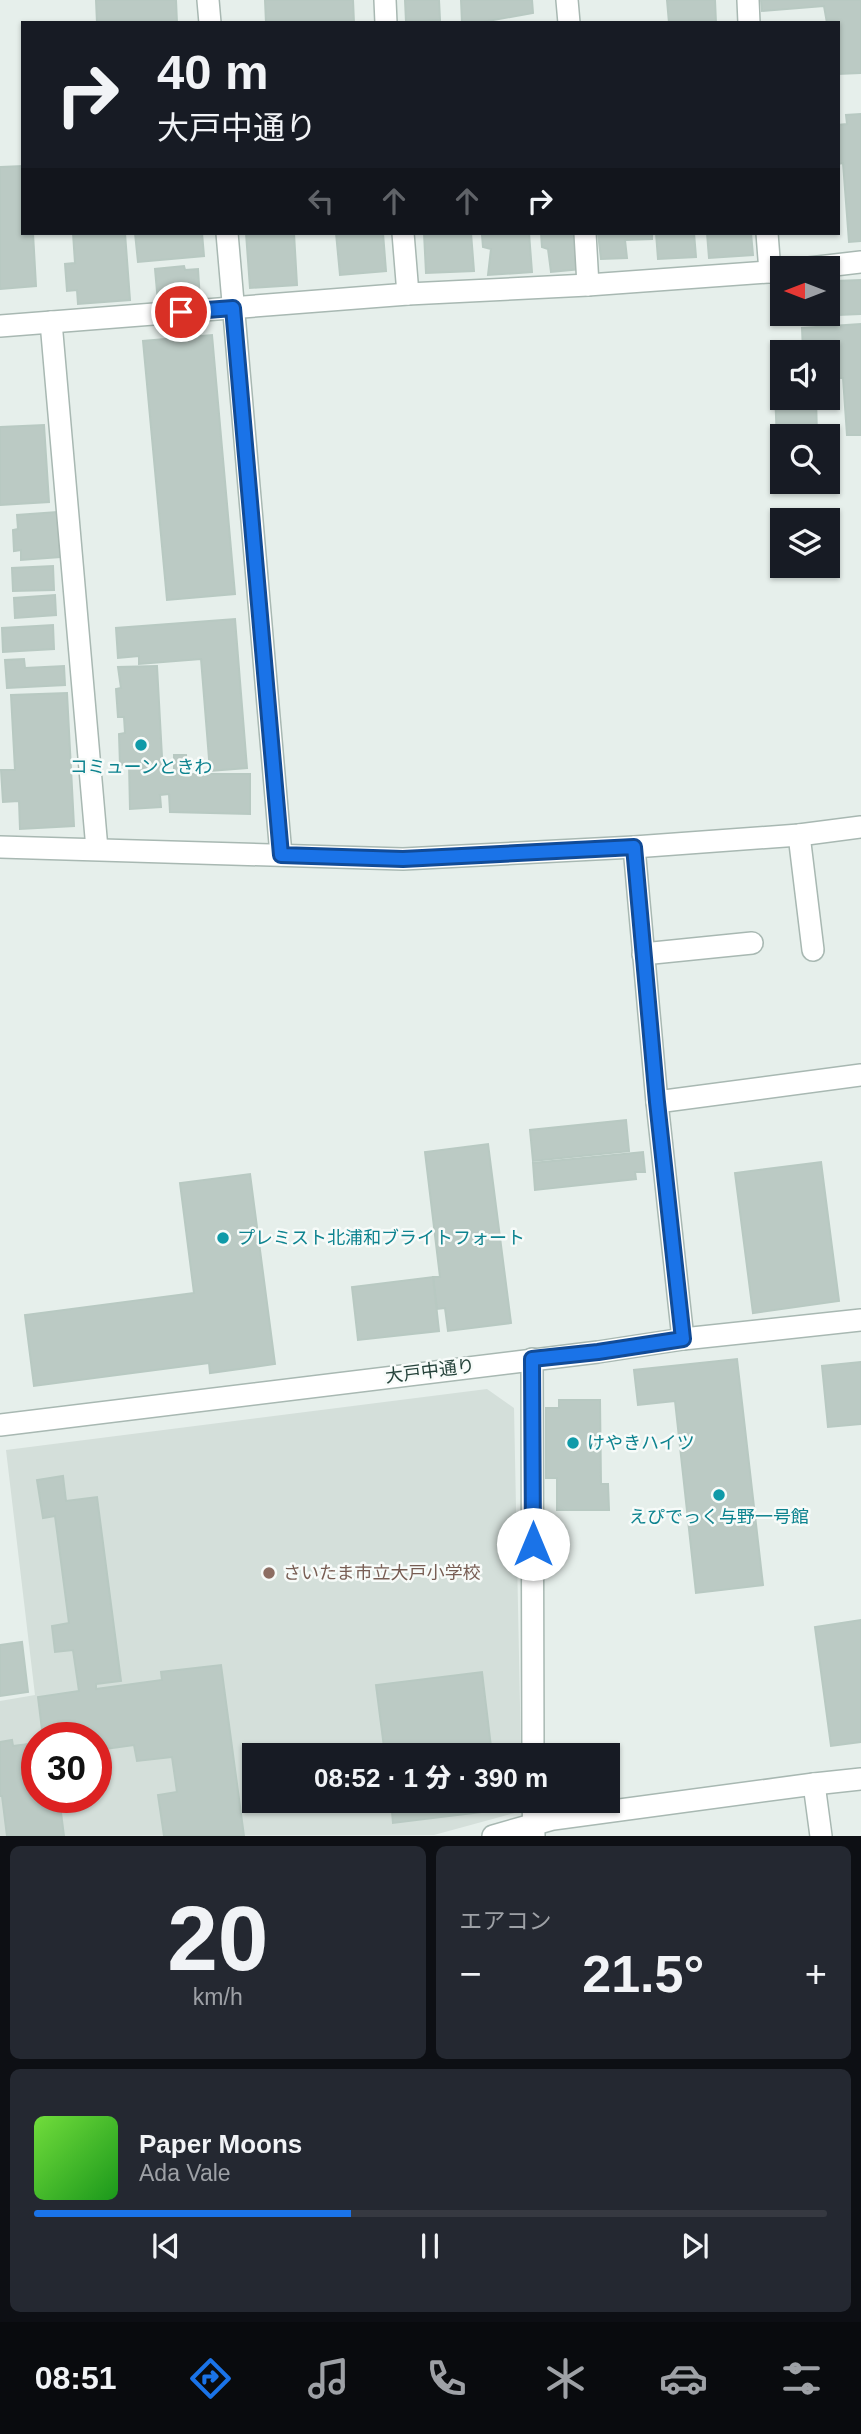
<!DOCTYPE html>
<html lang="ja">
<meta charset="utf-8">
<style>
body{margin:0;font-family:Arial,"Noto Sans JP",sans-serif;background:#242831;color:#f1f3f6;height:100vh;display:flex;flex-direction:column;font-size:26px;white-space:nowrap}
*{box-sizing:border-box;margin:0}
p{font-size:23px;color:#9ea1a6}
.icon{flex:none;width:38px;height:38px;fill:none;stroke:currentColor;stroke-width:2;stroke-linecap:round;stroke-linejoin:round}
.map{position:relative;height:1836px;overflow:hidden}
.sheet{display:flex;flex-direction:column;gap:10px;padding:10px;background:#0d0f14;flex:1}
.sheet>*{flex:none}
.guide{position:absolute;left:21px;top:21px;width:819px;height:214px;border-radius:0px;box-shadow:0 2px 5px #0004;background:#171b24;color:#f1f3f6;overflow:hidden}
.needle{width:46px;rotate:270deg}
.fabs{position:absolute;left:770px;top:256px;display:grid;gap:14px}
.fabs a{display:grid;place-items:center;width:70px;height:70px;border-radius:0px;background:#171b24;box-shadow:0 2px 5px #0004;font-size:35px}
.speed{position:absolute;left:21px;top:1722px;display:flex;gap:14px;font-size:35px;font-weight:700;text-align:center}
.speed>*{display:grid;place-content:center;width:91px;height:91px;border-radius:50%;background:#171b24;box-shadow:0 2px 5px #0004;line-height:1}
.speed .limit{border:10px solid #d22;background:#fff;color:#111}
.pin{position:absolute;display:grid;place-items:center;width:60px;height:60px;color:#fff;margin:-30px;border:4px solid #fff;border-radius:50%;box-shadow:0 2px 7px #0007}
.me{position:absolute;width:77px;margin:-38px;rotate:0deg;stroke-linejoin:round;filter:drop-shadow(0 0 5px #0008)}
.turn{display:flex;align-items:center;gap:24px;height:147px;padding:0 21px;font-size:32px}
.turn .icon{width:91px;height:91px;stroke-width:2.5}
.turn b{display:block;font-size:49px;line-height:60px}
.lanes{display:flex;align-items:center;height:66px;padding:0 21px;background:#0003;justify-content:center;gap:35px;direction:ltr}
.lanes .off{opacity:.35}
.big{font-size:52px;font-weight:800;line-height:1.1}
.sheet .tile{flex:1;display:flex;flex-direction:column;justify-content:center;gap:10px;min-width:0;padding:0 24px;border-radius:10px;background:#242831}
.sheet .dial{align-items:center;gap:0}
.dial b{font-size:91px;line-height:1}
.song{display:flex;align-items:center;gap:21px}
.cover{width:84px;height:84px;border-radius:10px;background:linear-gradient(135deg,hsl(100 70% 55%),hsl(120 70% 35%))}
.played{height:7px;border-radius:4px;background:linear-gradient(90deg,#1a73e8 40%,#363941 40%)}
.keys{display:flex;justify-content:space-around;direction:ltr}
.heat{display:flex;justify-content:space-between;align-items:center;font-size:38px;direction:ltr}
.sheet .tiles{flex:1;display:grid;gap:10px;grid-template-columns:1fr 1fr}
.tile:last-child{grid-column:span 2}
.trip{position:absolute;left:242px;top:1743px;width:378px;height:70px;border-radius:0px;background:#171b24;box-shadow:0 2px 5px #0004;font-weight:800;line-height:70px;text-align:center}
.tabs{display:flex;height:112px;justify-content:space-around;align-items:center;background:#090b0e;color:#9ea1a6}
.tabs .icon{width:49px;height:49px}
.tabs .selected{color:#1a73e8}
.tabs b{font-size:32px;color:#f1f3f6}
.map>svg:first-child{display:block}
.built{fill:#d4dfda;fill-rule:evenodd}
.building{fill:#bbcac4;stroke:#b8c9c2;stroke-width:2}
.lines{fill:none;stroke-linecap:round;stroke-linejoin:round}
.minor-casing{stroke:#a8b8b2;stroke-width:24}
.minor{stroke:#fff;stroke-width:21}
.route-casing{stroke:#114b97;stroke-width:18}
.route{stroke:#1a73e8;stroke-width:12}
.culture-dot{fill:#0f9aa8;stroke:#f7fbf9;stroke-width:2.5}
.education-dot{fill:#8d6e63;stroke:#f7fbf9;stroke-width:2.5}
.labels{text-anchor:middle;stroke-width:5;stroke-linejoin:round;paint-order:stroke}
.culture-label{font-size:18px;fill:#0d838f;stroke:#f7fbf9}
.street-label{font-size:18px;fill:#24423a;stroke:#f7fbf9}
.education-label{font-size:18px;fill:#785e54;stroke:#f7fbf9;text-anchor:start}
</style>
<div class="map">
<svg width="861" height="1836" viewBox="0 0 861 1836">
<rect width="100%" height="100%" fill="#e6efeb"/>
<path class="built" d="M487,1389L514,1408L521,1755H254V1801H522V1811L434,1835L0,1836V1701L35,1695L6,1450ZM37,1738H96V1797H37Z"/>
<g class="building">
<path d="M96,0H176L177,23H97Z"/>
<path d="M265,0H353L354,23H266Z"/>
<path d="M405,0H439L440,20L406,22Z"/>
<path d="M461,0H532L533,13L477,23H462Z"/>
<path d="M667,0H715L716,23H669Z"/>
<path d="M761,0H861V73L838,74V23H827L824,6L762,11Z"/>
<path d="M861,114V241L849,242L843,163L838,164V125L847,124L846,115Z"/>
<path d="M23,166V233H33L36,286L0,289V167Z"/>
<path d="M73,233H125L130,300L78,304L77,290L67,291L65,264L75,263Z"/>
<path d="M135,233H202L204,256L138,262Z"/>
<path d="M246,233H294L297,285L250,288Z"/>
<path d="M336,233H383L386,271L340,275Z"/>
<path d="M424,233H471L474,271L426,273Z"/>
<path d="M529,233L532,272L488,275L491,249L483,247L482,235Z"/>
<path d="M541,233H578L581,269L551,272L548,249L542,247Z"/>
<path d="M598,233H652V239L625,240L627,258L601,259Z"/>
<path d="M656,233H694L696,257L658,259Z"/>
<path d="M707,233H751L753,255L709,258Z"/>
<path d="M184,266L185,270L198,269L200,300L158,303L155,269Z"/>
<path d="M861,280V314L838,315L836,281Z"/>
<path d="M861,324V435H847L843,378H828V352H803L802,328Z"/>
<path d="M212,335L235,594L167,600L143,341Z"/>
<path d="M775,390H782V397H816L817,436H782V443H777Z"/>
<path d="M44,425L49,502L0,505V427Z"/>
<path d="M57,512L60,557L21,560V550L14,551L13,530L18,529L17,515Z"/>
<path d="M53,566L54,590L13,591L12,568Z"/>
<path d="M55,595L56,615L15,618L14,598Z"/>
<path d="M235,619L247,768L210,771L201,659L139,664V656L118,658L116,628Z"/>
<path d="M53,625L54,649L3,652L2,628Z"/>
<path d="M24,659L25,668L64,666L65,685L7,688L5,660Z"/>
<path d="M157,666L163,775H174V755H186L187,774H250V814L170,812L169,794L160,795L161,807L130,809L129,764L120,765L119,734L125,733L124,717H118L116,689L121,688L118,667Z"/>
<path d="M67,693L74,826L20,829L19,801L3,802L1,770H15L11,695Z"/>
<path d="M626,1120L629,1151L533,1161L530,1130Z"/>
<path d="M488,1144L511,1323L448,1331L445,1308L437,1309L433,1277H440L425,1152Z"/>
<path d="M643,1152L645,1172H635L636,1179L535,1190L533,1163Z"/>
<path d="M821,1162L839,1301L753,1313L735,1173Z"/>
<path d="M250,1174L275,1364L210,1373L209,1363L34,1386L25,1315L194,1293L180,1183Z"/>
<path d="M433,1277L439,1331L358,1340L352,1287Z"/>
<path d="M737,1359L763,1585L696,1593L675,1401L638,1405L634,1370Z"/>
<path d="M861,1362V1424L828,1427L822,1366Z"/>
<path d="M559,1400H600L601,1484H608L609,1510H557V1478H546V1408H559Z"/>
<path d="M63,1476L66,1501L97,1497L121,1681L96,1684V1689L162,1680L161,1672L221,1665L244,1836H164L158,1795L177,1792L172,1757L137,1761L134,1745L97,1750L96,1738H43L38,1697L79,1691L73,1650L55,1652L52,1626L69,1623L55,1516L43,1518L37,1480Z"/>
<path d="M861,1620V1742L831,1746L815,1627Z"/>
<path d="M22,1642L28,1692L0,1696V1645Z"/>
<path d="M482,1672L492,1755H385L376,1685Z"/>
<path d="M12,1740L13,1746L37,1743V1797H59L64,1836H7L2,1796H0V1742Z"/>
<path d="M391,1801H498L499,1810L393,1823Z"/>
</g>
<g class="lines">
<g class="minor-casing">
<g id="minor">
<path d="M208,0L210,23"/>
<path d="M385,0L386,23"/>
<path d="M567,0L569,23"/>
<path d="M748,0L749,23"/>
<path d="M227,233L281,855"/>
<path d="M403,233L408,294"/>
<path d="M585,233L588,285"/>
<path d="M767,233L770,272"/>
<path d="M809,268L861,262"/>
<path d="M51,322L97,849"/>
<path d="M0,326L408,294L588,285L782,271"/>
<path d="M799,835L813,950"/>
<path d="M0,847L403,859L634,847L799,835L861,827"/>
<path d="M634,847L657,1102L683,1339"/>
<path d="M643,954L752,943"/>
<path d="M657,1102L861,1075"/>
<path d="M532,1359L533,1755"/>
<path d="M0,1425L598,1352L683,1339L861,1320"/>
<path d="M814,1784L821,1836"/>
<path d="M533,1801L534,1836"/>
<path d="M493,1836L553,1819L814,1784L861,1779"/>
</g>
</g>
<use href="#minor" class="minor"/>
</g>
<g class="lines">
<g class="route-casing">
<path id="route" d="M181,312L233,308L281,855L403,859L634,847L657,1102L683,1339L598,1352L532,1359L533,1544"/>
</g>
<use href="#route" class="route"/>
</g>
<g class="culture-dot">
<circle cx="141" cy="745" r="7"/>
<circle cx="223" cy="1238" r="7"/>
<circle cx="573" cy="1443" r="7"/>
<circle cx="719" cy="1495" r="7"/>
</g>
<circle class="education-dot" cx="269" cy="1573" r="7"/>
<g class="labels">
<g class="culture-label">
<text x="141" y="773">コミューンときわ</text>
<text x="237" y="1244" text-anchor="start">プレミスト北浦和ブライトフォート</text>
<text x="587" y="1449" text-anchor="start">けやきハイツ</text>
<text x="719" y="1523">えぴでっく与野一号館</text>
</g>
<g class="street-label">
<text transform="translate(430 1371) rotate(-7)" y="6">大戸中通り</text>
</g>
<g class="education-label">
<text x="283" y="1579">さいたま市立大戸小学校</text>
</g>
</g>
</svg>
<div class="fabs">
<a><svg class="needle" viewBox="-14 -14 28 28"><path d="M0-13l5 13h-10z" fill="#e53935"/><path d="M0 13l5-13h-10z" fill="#9ea1a6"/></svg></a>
<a><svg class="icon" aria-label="sound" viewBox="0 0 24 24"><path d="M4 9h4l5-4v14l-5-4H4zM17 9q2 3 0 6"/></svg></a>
<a><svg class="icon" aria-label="search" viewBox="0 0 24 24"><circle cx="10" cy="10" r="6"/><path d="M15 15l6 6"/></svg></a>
<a><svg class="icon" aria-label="layers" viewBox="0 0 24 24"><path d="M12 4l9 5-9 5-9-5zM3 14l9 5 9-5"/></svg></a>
</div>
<div class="speed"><div class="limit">30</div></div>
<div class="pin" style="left:181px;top:312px;background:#d93025"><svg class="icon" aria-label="arrive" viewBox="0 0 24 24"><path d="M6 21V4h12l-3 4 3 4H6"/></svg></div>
<svg class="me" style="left:533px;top:1544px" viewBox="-20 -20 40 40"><circle r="19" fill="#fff"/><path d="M0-13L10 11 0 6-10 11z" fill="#1a73e8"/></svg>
<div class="trip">08:52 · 1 分 · 390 m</div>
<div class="guide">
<div class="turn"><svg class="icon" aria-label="right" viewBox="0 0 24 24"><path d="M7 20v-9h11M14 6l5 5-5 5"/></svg><div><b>40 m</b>大戸中通り</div></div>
<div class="lanes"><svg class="icon off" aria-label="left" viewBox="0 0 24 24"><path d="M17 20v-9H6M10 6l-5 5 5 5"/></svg><svg class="icon off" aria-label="ahead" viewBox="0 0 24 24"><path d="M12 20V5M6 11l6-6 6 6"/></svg><svg class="icon off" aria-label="ahead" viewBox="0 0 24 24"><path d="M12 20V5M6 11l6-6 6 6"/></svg><svg class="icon" aria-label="right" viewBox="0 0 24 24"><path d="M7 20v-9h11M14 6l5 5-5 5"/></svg></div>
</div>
</div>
<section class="sheet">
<div class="tiles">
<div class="tile dial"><b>20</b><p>km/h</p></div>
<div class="tile"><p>エアコン</p>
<div class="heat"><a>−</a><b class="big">21.5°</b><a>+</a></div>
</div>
<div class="tile">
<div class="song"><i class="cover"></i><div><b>Paper Moons</b><p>Ada Vale</p></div></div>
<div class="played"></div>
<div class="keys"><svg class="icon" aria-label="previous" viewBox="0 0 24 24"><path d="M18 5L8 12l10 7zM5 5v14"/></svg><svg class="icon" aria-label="pause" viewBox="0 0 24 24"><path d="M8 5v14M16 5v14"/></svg><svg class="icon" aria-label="next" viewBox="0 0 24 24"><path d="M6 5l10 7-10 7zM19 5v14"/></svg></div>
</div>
</div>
</section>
<nav class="tabs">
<b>08:51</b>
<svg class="icon selected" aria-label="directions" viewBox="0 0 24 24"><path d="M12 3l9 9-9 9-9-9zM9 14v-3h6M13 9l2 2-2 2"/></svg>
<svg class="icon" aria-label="music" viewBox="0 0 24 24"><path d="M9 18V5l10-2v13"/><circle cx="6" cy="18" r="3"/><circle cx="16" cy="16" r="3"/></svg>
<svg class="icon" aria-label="phone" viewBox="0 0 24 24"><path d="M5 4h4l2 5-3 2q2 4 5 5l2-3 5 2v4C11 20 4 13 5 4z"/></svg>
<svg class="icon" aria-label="climate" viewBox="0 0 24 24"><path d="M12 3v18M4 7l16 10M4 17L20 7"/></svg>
<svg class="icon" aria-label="car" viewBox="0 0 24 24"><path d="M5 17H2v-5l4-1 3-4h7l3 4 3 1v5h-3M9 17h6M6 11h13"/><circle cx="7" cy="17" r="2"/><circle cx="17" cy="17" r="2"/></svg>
<svg class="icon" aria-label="filters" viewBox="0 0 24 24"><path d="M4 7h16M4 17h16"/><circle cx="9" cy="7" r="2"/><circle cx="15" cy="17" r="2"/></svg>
</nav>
